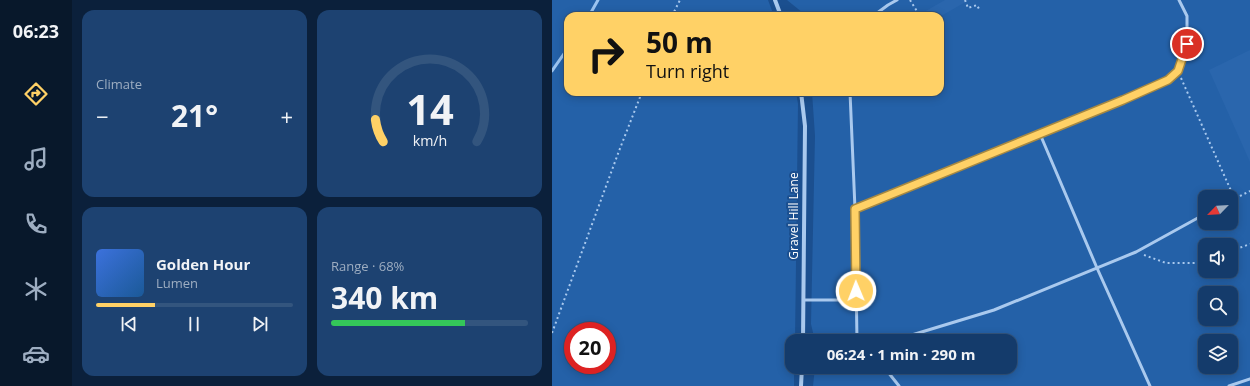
<!DOCTYPE html>
<meta charset="utf-8">
<style>
body{margin:0;font-family:"Open Sans",sans-serif;background:#1d4271;color:#f1f3f6;height:100vh;display:flex;flex-direction:column;font-size:15px;white-space:nowrap}
*{box-sizing:border-box;margin:0}
p{font-size:13px;color:#9dadc1}
.icon{flex:none;width:22px;height:22px;fill:none;stroke:currentColor;stroke-width:2;stroke-linecap:round;stroke-linejoin:round}
.map{position:relative;flex:1;overflow:hidden}
.side{display:flex;flex-direction:column;gap:10px;padding:10px;background:#0b203b;width:480px}
.side>*{flex:none}
.top-card{position:absolute;left:12px;top:12px;width:380px;height:84px;border-radius:12px;box-shadow:0 2px 10px #0003,0 0 0 1px #33557e;background:#ffd166;color:#111;overflow:hidden}
.needle{width:26px;rotate:245deg}
.buttons{position:absolute;left:646px;top:190px;display:grid;gap:8px}
.buttons a{display:grid;place-items:center;width:40px;height:40px;border-radius:8px;background:#143b6b;box-shadow:0 2px 10px #0003,0 0 0 1px #33557e;font-size:20px}
.speed{position:absolute;left:12px;top:322px;display:flex;gap:8px;font-size:20px;font-weight:700;text-align:center}
.speed>*{display:grid;place-content:center;width:52px;height:52px;border-radius:50%;background:#143b6b;box-shadow:0 2px 10px #0003,0 0 0 1px #33557e;line-height:1}
.speed .limit{border:6px solid #d22;background:#fff;color:#111}
.pin{position:absolute;display:grid;place-items:center;width:34px;height:34px;color:#fff;margin:-17px;border:2px solid #fff;border-radius:50%;box-shadow:0 1px 4px #0007}
.me{position:absolute;width:44px;margin:-22px;rotate:359deg;stroke-linejoin:round;filter:drop-shadow(0 0 3px #0008)}
.turn{display:flex;align-items:center;gap:14px;height:84px;padding:0 16px;font-size:18px}
.turn .icon{width:52px;height:52px;stroke-width:2.5}
.turn b{display:block;font-size:28px;line-height:34px}
.big{font-size:30px;font-weight:700;line-height:1.1}
.side .widget{flex:1;display:flex;flex-direction:column;justify-content:center;gap:6px;min-width:0;padding:0 14px;border-radius:12px;background:#1d4271}
.side .dial{align-items:center;gap:0}
.dial svg{height:104px;overflow:visible;fill:none;stroke:#33557e;stroke-width:7;stroke-linecap:round;text-anchor:middle}
.dial text{fill:#f1f3f6;stroke:none}
.song{display:flex;align-items:center;gap:12px}
.cover{width:48px;height:48px;border-radius:6px;background:linear-gradient(135deg,hsl(220 70% 55%),hsl(210 70% 35%))}
.played{height:4px;border-radius:2px;background:linear-gradient(90deg,#ffd166 30%,#33557e 30%)}
.keys{display:flex;justify-content:space-around;direction:ltr}
.heat{display:flex;justify-content:space-between;align-items:center;font-size:22px;direction:ltr}
.charge{height:6px;border-radius:3px;background:linear-gradient(90deg,#34c759 68%,#33557e 0)}
.side .tiles{flex:1;display:grid;gap:10px;grid-template-columns:repeat(2,1fr)}
.trip{position:absolute;left:233px;top:334px;width:232px;height:40px;border-radius:12px;background:#143b6b;box-shadow:0 2px 10px #0003,0 0 0 1px #33557e;font-weight:700;line-height:40px;text-align:center}
main{display:flex;flex:1;min-height:0}
.tabs{display:flex;flex-direction:column;width:72px;justify-content:space-around;align-items:center;background:#08182b;color:#9dadc1}
.tabs .icon{width:28px;height:28px}
.tabs .selected{color:#ffd166}
.tabs b{font-size:18px;color:#f1f3f6}
.map>svg:first-child{display:block}
.green{fill:#2461a8;fill-rule:evenodd}
.lines{fill:none;stroke-linecap:round;stroke-linejoin:round}
.stream{stroke:#9cc4f0;stroke-width:3}
.building{fill:#2a66ad}
.path{stroke:#a9c9ee;stroke-width:2;stroke-dasharray:2 3;stroke-linecap:butt}
.service{stroke:#a9c9ee;stroke-width:3}
.minor{stroke:#a9c9ee;stroke-width:4}
.route-casing{stroke:#a68842;stroke-width:10}
.route{stroke:#ffd166;stroke-width:7}
.labels{text-anchor:middle;stroke-width:4;stroke-linejoin:round;paint-order:stroke}
.street-label{font-size:12px;fill:#fff;stroke:#1b4f8f}
</style>
<main>
<nav class="tabs">
<b>06:23</b>
<svg class="icon selected" aria-label="directions" viewBox="0 0 24 24"><path d="M12 3l9 9-9 9-9-9zM9 14v-3h6M13 9l2 2-2 2"/></svg>
<svg class="icon" aria-label="music" viewBox="0 0 24 24"><path d="M9 18V5l10-2v13"/><circle cx="6" cy="18" r="3"/><circle cx="16" cy="16" r="3"/></svg>
<svg class="icon" aria-label="phone" viewBox="0 0 24 24"><path d="M5 4h4l2 5-3 2q2 4 5 5l2-3 5 2v4C11 20 4 13 5 4z"/></svg>
<svg class="icon" aria-label="climate" viewBox="0 0 24 24"><path d="M12 3v18M4 7l16 10M4 17L20 7"/></svg>
<svg class="icon" aria-label="car" viewBox="0 0 24 24"><path d="M5 17H2v-5l4-1 3-4h7l3 4 3 1v5h-3M9 17h6M6 11h13"/><circle cx="7" cy="17" r="2"/><circle cx="17" cy="17" r="2"/></svg>
</nav>
<section class="side">
<div class="tiles">
<div class="widget"><p>Climate</p>
<div class="heat"><a>−</a><b class="big">21°</b><a>+</a></div>
</div>
<div class="widget dial"><svg viewBox="0 0 100 80">
<path d="M14 69A42 42 0 1 1 86 69"/>
<path d="M14 69A42 42 0 0 1 8 52" stroke="#ffd166"/>
<text x="50" y="56" font-size="32" font-weight="700">14</text>
<text x="50" y="72" font-size="11">km/h</text>
</svg></div>
<div class="widget">
<div class="song"><i class="cover"></i><div><b>Golden Hour</b><p>Lumen</p></div></div>
<div class="played"></div>
<div class="keys"><svg class="icon" aria-label="previous" viewBox="0 0 24 24"><path d="M18 5L8 12l10 7zM5 5v14"/></svg><svg class="icon" aria-label="pause" viewBox="0 0 24 24"><path d="M8 5v14M16 5v14"/></svg><svg class="icon" aria-label="next" viewBox="0 0 24 24"><path d="M6 5l10 7-10 7zM19 5v14"/></svg></div>
</div>
<div class="widget"><p>Range · 68%</p><b class="big">340 km</b><div class="charge"></div></div>
</div>
</section>
<div class="map">
<svg width="698" height="386" viewBox="0 0 698 386">
<rect width="100%" height="100%" fill="#1b4f8f"/>
<g class="green">
<path d="M0,0H216L222,16H16V92H244L246,104L243,341H240V367H242V386H0ZM21,331H55V365H21Z"/>
<path d="M235,0H698V386H261L263,367H458V341H263L259,324L263,136L260,92H388V16H260V13H251ZM653,197H679V223H653ZM653,245H679V271H653ZM653,293H679V319H653ZM653,341H679V367H653Z"/>
</g>
<g class="lines">
<g class="stream">
<path d="M37,16L46,0"/>
<path d="M0,71L16,48"/>
</g>
</g>
<g class="building">
<path d="M393,0H417L389,16H365Z"/>
<path d="M698,50V162L657,70Z"/>
</g>
<g class="lines">
<g class="path">
<path d="M358,0L368,16"/>
<path d="M413,0L416,8L425,5L427,9"/>
<path d="M120,16L128,0"/>
<path d="M629,78L680,193"/>
<path d="M688,196L698,191"/>
<path d="M679,251L698,244"/>
<path d="M592,255L614,263H648L653,261"/>
<path d="M0,333L67,151L90,92"/>
</g>
<g class="service">
<path d="M321,16L336,5L345,0"/>
<path d="M298,92L303,209L305,341"/>
<path d="M679,200L682,198"/>
<path d="M303,209L488,134"/>
<path d="M252,300H304"/>
<path d="M340,341L442,310L584,252L653,214"/>
<path d="M332,367L347,386"/>
<path d="M598,386L545,268L488,134L585,94L616,80L626,71L635,44V16L627,0"/>
<path d="M677,386L698,379"/>
</g>
<g class="minor">
<path d="M223,0L229,16"/>
<path d="M249,92L253,126L251,341"/>
<path d="M249,386L250,367"/>
</g>
</g>
<g class="lines">
<g class="route-casing">
<path id="route" d="M304,291L303,209L571,100L616,80L626,71L635,44"/>
</g>
<use href="#route" class="route"/>
</g>
<g class="labels">
<g class="street-label">
<text transform="translate(242 216) rotate(-90)" y="4">Gravel Hill Lane</text>
</g>
</g>
</svg>
<div class="buttons">
<a><svg class="needle" viewBox="-14 -14 28 28"><path d="M0-13l5 13h-10z" fill="#e53935"/><path d="M0 13l5-13h-10z" fill="#9dadc1"/></svg></a>
<a><svg class="icon" aria-label="sound" viewBox="0 0 24 24"><path d="M4 9h4l5-4v14l-5-4H4zM17 9q2 3 0 6"/></svg></a>
<a><svg class="icon" aria-label="search" viewBox="0 0 24 24"><circle cx="10" cy="10" r="6"/><path d="M15 15l6 6"/></svg></a>
<a><svg class="icon" aria-label="layers" viewBox="0 0 24 24"><path d="M12 4l9 5-9 5-9-5zM3 14l9 5 9-5"/></svg></a>
</div>
<div class="speed"><div class="limit">20</div></div>
<div class="pin" style="left:635px;top:44px;background:#d93025"><svg class="icon" aria-label="arrive" viewBox="0 0 24 24"><path d="M6 21V4h12l-3 4 3 4H6"/></svg></div>
<svg class="me" style="left:304px;top:291px" viewBox="-20 -20 40 40"><circle r="17" fill="#ffd166" stroke="#fff" stroke-width="3"/><path d="M0-11L8 9 0 5-8 9z" fill="#fff"/></svg>
<div class="trip">06:24 · 1 min · 290 m</div>
<div class="top-card">
<div class="turn"><svg class="icon" aria-label="right" viewBox="0 0 24 24"><path d="M7 20v-9h11M14 6l5 5-5 5"/></svg><div><b>50 m</b>Turn right</div></div>
</div>
</div>
</main>
